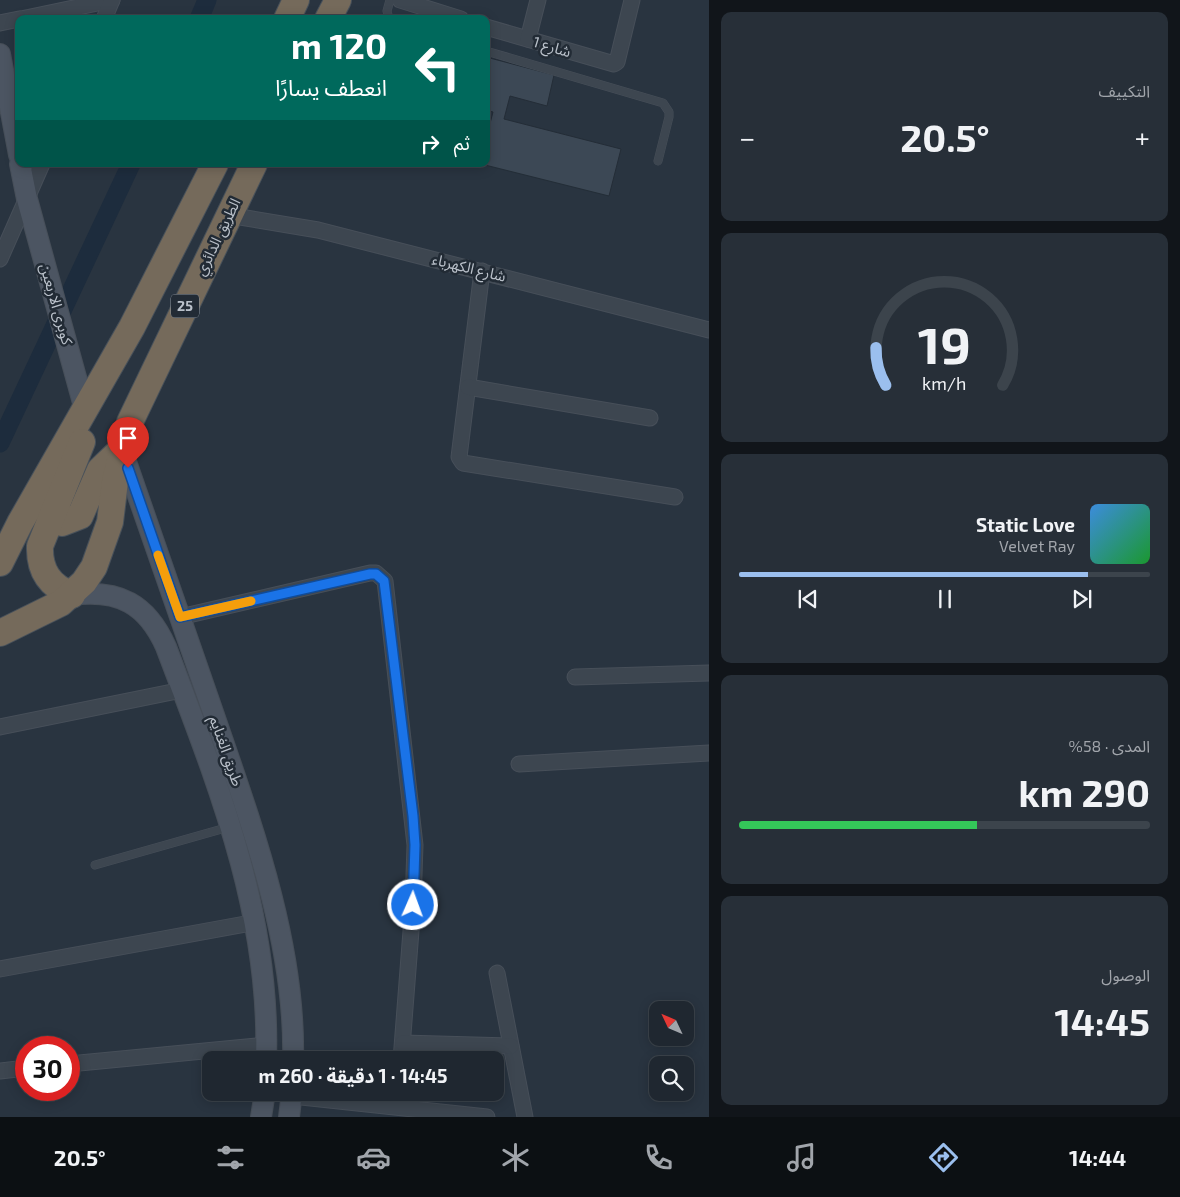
<!DOCTYPE html>
<html lang="ar">
<meta charset="utf-8">
<style>
body{margin:0;font-family:"Exo 2","Noto Sans Arabic",sans-serif;background:#272f38;color:#f1f3f6;direction:rtl;height:100vh;display:flex;flex-direction:column;font-size:19px;white-space:nowrap}
*{box-sizing:border-box;margin:0}
p{font-size:16px;color:#a1a5ab}
.icon{flex:none;width:28px;height:28px;fill:none;stroke:currentColor;stroke-width:2;stroke-linecap:round;stroke-linejoin:round}
.map{position:relative;flex:1;overflow:hidden;direction:ltr}
.sheet{display:flex;flex-direction:column;gap:12px;padding:12px;background:#11151a;width:471px}
.sheet>*{flex:none}
.banner{position:absolute;left:15px;top:15px;width:475px;height:152px;border-radius:10px;box-shadow:0 2px 12px #0003,0 0 0 1px #3c444c;direction:rtl;background:#00695c;color:#fff;overflow:hidden}
.needle{width:32px;rotate:314deg}
.fabs{position:absolute;left:649px;top:1001px;display:grid;gap:10px}
.fabs a{display:grid;place-items:center;width:45px;height:45px;border-radius:10px;background:#1f2730;box-shadow:0 2px 12px #0003,0 0 0 1px #3c444c;font-size:25px}
.speed{position:absolute;left:15px;top:1036px;display:flex;gap:10px;font-size:25px;font-weight:700;text-align:center}
.speed>*{display:grid;place-content:center;width:65px;height:65px;border-radius:50%;background:#1f2730;box-shadow:0 2px 12px #0003,0 0 0 1px #3c444c;line-height:1}
.speed .limit{border:8px solid #d22;background:#fff;color:#111}
.pin{position:absolute;display:grid;place-items:center;width:42px;height:42px;color:#fff;margin:-51px -21px;border-radius:50% 50% 50% 0;rotate:-45deg;box-shadow:0 0 5px #0007}
.pin .icon{rotate:45deg}
.me{position:absolute;width:55px;margin:-28px;rotate:2deg;stroke-linejoin:round;filter:drop-shadow(0 0 4px #0008)}
.turn{display:flex;align-items:center;gap:18px;height:105px;padding:0 20px;font-size:22px}
.turn .icon{width:65px;height:65px;stroke-width:2.5}
.turn b{display:block;font-size:35px;line-height:42px}
.then{display:flex;align-items:center;height:48px;padding:0 20px;background:#0003;gap:10px;font-size:19px}
.big{font-size:38px;font-weight:700;line-height:1.1}
.sheet .widget{flex:1;display:flex;flex-direction:column;justify-content:center;gap:8px;min-width:0;padding:0 18px;border-radius:10px;background:#272f38}
.sheet .dial{align-items:center;gap:0}
.dial svg{height:130px;overflow:visible;fill:none;stroke:#3c444c;stroke-width:7;stroke-linecap:round;text-anchor:middle}
.dial text{fill:#f1f3f6;stroke:none}
.song{display:flex;align-items:center;gap:15px}
.cover{width:60px;height:60px;border-radius:8px;background:linear-gradient(135deg,hsl(210 70% 55%),hsl(130 70% 35%))}
.played{height:5px;border-radius:2px;background:linear-gradient(90deg,#9bbfee 85%,#3c444c 85%)}
.keys{display:flex;justify-content:space-around;direction:ltr}
.heat{display:flex;justify-content:space-between;align-items:center;font-size:28px;direction:ltr}
.charge{height:8px;border-radius:4px;background:linear-gradient(90deg,#34c759 58%,#3c444c 0)}
.trip{position:absolute;left:202px;top:1051px;width:302px;height:50px;border-radius:10px;background:#1f2730;box-shadow:0 2px 12px #0003,0 0 0 1px #3c444c;font-weight:700;line-height:50px;text-align:center;direction:rtl}
.tabs{display:flex;height:80px;justify-content:space-around;align-items:center;background:#0c1013;color:#a1a5ab}
.tabs .icon{width:35px;height:35px}
.tabs .on{color:#9bbfee}
.tabs b{font-size:22px;color:#f1f3f6}
main{display:flex;flex:1;min-height:0}
.map>svg:first-child{display:block}
.lines{fill:none;stroke-linecap:round;stroke-linejoin:round}
.canal{stroke:#1d2c3d;stroke-width:19}
.building{fill:#3c4855;stroke:#242d37}
.lane-casing{stroke:#474f59;stroke-width:9}
.street-casing{stroke:#474f59;stroke-width:17}
.secondary-casing{stroke:#474f59;stroke-width:22}
.highway-casing{stroke:#48515a;stroke-width:28}
.lane{stroke:#3d4650;stroke-width:8}
.street{stroke:#3d4650;stroke-width:15}
.secondary{stroke:#4c5562;stroke-width:20}
.highway{stroke:#756a5b;stroke-width:26}
.route-casing{stroke:#114b97;stroke-width:12}
.route{stroke:#1a73e8;stroke-width:9}
.slow{stroke:#f59e0b;stroke-width:9}
.labels{text-anchor:middle;stroke-width:5;stroke-linejoin:round;paint-order:stroke}
.shield{fill:#222b35;stroke:#8c949d;stroke-width:1}
.shield-label{font-size:14px;font-weight:bold;fill:#bac1ca}
.street-label{font-size:15px;fill:#bac1ca;stroke:#222b35}
</style>
<main>
<section class="sheet">
<div class="widget"><p>التكييف</p>
<div class="heat"><a>−</a><b class="big">20.5°</b><a>+</a></div>
</div>
<div class="widget dial"><svg viewBox="0 0 100 80">
<path d="M14 69A42 42 0 1 1 86 69"/>
<path d="M14 69A42 42 0 0 1 8 46" stroke="#9bbfee"/>
<text x="50" y="56" font-size="32" font-weight="700">19</text>
<text x="50" y="72" font-size="11">km/h</text>
</svg></div>
<div class="widget">
<div class="song"><i class="cover"></i><div><b>Static Love</b><p>Velvet Ray</p></div></div>
<div class="played"></div>
<div class="keys"><svg class="icon" aria-label="previous" viewBox="0 0 24 24"><path d="M18 5L8 12l10 7zM5 5v14"/></svg><svg class="icon" aria-label="pause" viewBox="0 0 24 24"><path d="M8 5v14M16 5v14"/></svg><svg class="icon" aria-label="next" viewBox="0 0 24 24"><path d="M6 5l10 7-10 7zM19 5v14"/></svg></div>
</div>
<div class="widget"><p>المدى · 58%</p><b class="big">290 km</b><div class="charge"></div></div>
<div class="widget"><p>الوصول</p><b class="big">14:45</b></div>
</section>
<div class="map">
<svg width="709" height="1117" viewBox="0 0 709 1117">
<rect width="100%" height="100%" fill="#293440"/>
<g class="lines">
<g class="canal">
<path d="M199,19L207,0"/>
<path d="M0,443L131,164"/>
</g>
</g>
<path class="building" d="M486,57L554,75L547,106L510,96L504,119L621,149L609,196L481,164H486V139L493,112L486,110Z"/>
<g class="lines">
<g class="lane-casing">
<g id="lane">
<path d="M389,19L387,11L390,0"/>
<path d="M486,51L663,103L669,112V117L658,161"/>
<path d="M95,865L229,827"/>
</g>
</g>
<g class="street-casing">
<g id="street">
<path d="M400,0L461,19"/>
<path d="M21,19L112,0"/>
<path d="M104,19L112,0"/>
<path d="M0,23L19,19"/>
<path d="M486,27L614,64L617,62L632,0"/>
<path d="M528,39L538,0"/>
<path d="M228,215L318,230L709,330"/>
<path d="M0,259L42,164"/>
<path d="M482,271L459,457L463,463L675,497"/>
<path d="M468,387L650,418"/>
<path d="M180,617L370,573H376L385,581L415,845L413,905L401,1060"/>
<path d="M575,677L709,673"/>
<path d="M0,727L182,690"/>
<path d="M519,764L709,753"/>
<path d="M0,969L256,922"/>
<path d="M497,973L525,1117"/>
<path d="M403,1043L511,1046"/>
<path d="M69,1064L266,1045"/>
<path d="M0,1071L26,1068"/>
<path d="M292,1096L487,1117"/>
</g>
</g>
<g class="secondary-casing">
<g id="secondary">
<path d="M0,54L19,155"/>
<path d="M20,164L27,199L85,410"/>
<path d="M122,450C152,538 183,626 214,715C251,823 296,944 293,1060"/>
<path d="M72,595C119,589 147,604 166,647C217,782 271,913 266,1060"/>
<path d="M261,1117L265,1092"/>
<path d="M289,1117L292,1092"/>
</g>
</g>
<g class="highway-casing">
<g id="highway">
<path d="M287,19L296,0"/>
<path d="M328,19L338,0"/>
<path d="M50,519L62,523L80,516L100,470L121,450"/>
<path d="M0,563L20,523L132,327L215,164"/>
<path d="M72,595C50,586 39,571 40,546L82,442"/>
<path d="M0,633L61,603L84,582L94,567L110,522L115,481L130,422L254,164"/>
</g>
</g>
<use href="#lane" class="lane"/>
<use href="#street" class="street"/>
<use href="#secondary" class="secondary"/>
<use href="#highway" class="highway"/>
</g>
<g class="lines">
<g class="route-casing">
<path id="route" d="M128,468L180,617L370,574H376L384,581L413,816L415,845L413,905"/>
</g>
<use href="#route" class="route"/>
<path class="slow" d="M158,555L180,617L251,601"/>
</g>
<g class="labels">
<rect class="shield" x="171" y="294.5" width="28" height="23" rx="4"/>
<g class="shield-label">
<text x="185" y="311">25</text>
</g>
<g class="street-label">
<text transform="translate(552 47) rotate(17)" y="5">شارع 1</text>
<text transform="translate(218 237) rotate(-64)" y="5">الطريق الدائري</text>
<text transform="translate(469 268) rotate(14)" y="5">شارع الكهرباء</text>
<text transform="translate(56 304) rotate(74)" y="5">كوبرى الاربعين</text>
<text transform="translate(226 751) rotate(71)" y="5">طريق الغنايم</text>
</g>
</g>
</svg>
<div class="fabs">
<a><svg class="needle" viewBox="-14 -14 28 28"><path d="M0-13l5 13h-10z" fill="#e53935"/><path d="M0 13l5-13h-10z" fill="#a1a5ab"/></svg></a>
<a><svg class="icon" aria-label="search" viewBox="0 0 24 24"><circle cx="10" cy="10" r="6"/><path d="M15 15l6 6"/></svg></a>
</div>
<div class="speed"><div class="limit">30</div></div>
<div class="pin" style="left:128px;top:468px;background:#d93025"><svg class="icon" aria-label="arrive" viewBox="0 0 24 24"><path d="M6 21V4h12l-3 4 3 4H6"/></svg></div>
<svg class="me" style="left:413px;top:905px" viewBox="-20 -20 40 40"><circle r="17" fill="#1a73e8" stroke="#fff" stroke-width="3"/><path d="M0-11L8 9 0 5-8 9z" fill="#fff"/></svg>
<div class="trip">14:45 · 1 دقيقة · 260 m</div>
<div class="banner">
<div class="turn"><svg class="icon" aria-label="left" viewBox="0 0 24 24"><path d="M17 20v-9H6M10 6l-5 5 5 5"/></svg><div><b>120 m</b>انعطف يسارًا</div></div>
<div class="then">ثم<svg class="icon" aria-label="right" viewBox="0 0 24 24"><path d="M7 20v-9h11M14 6l5 5-5 5"/></svg></div>
</div>
</div>
</main>
<nav class="tabs">
<b>14:44</b>
<svg class="icon on" aria-label="directions" viewBox="0 0 24 24"><path d="M12 3l9 9-9 9-9-9zM9 14v-3h6M13 9l2 2-2 2"/></svg>
<svg class="icon" aria-label="music" viewBox="0 0 24 24"><path d="M9 18V5l10-2v13"/><circle cx="6" cy="18" r="3"/><circle cx="16" cy="16" r="3"/></svg>
<svg class="icon" aria-label="phone" viewBox="0 0 24 24"><path d="M5 4h4l2 5-3 2q2 4 5 5l2-3 5 2v4C11 20 4 13 5 4z"/></svg>
<svg class="icon" aria-label="climate" viewBox="0 0 24 24"><path d="M12 3v18M4 7l16 10M4 17L20 7"/></svg>
<svg class="icon" aria-label="car" viewBox="0 0 24 24"><path d="M5 17H2v-5l4-1 3-4h7l3 4 3 1v5h-3M9 17h6M6 11h13"/><circle cx="7" cy="17" r="2"/><circle cx="17" cy="17" r="2"/></svg>
<svg class="icon" aria-label="filters" viewBox="0 0 24 24"><path d="M4 7h16M4 17h16"/><circle cx="9" cy="7" r="2"/><circle cx="15" cy="17" r="2"/></svg>
<b>20.5°</b>
</nav>
